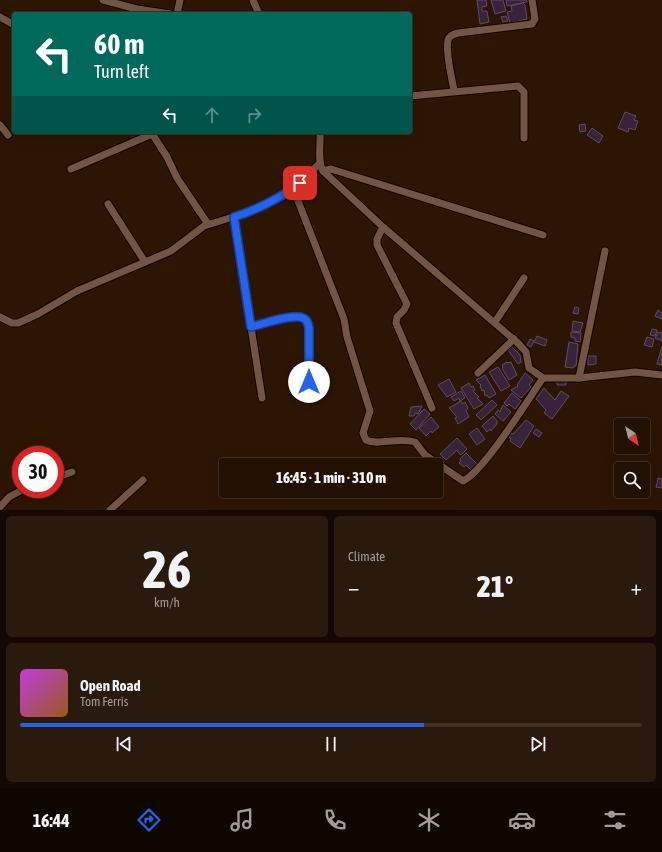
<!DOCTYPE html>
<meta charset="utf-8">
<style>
body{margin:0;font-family:"Asap Condensed",sans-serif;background:#2a190d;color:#f1f3f6;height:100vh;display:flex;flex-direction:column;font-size:15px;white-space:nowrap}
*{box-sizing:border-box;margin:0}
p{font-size:13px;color:#a29d9a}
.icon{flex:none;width:22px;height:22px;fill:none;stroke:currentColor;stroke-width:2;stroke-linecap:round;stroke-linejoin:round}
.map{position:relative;height:510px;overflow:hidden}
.sheet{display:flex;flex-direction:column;gap:6px;padding:6px;background:#130902;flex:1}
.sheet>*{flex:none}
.hud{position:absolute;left:12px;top:12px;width:400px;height:122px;border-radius:4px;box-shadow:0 4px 16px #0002,0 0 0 1px #3f3025;background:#00695c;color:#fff;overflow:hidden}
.needle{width:26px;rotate:145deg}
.tools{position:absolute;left:614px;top:418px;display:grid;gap:8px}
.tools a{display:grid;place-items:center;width:36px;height:36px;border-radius:4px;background:#221003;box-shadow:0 4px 16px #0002,0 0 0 1px #3f3025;font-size:20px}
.speed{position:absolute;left:12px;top:446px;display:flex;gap:8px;font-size:20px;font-weight:700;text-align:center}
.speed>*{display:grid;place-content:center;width:52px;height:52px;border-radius:50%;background:#221003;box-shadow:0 4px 16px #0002,0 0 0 1px #3f3025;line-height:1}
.speed .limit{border:6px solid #d22;background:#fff;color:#111}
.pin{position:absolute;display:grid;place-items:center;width:34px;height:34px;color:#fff;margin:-17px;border-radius:8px;box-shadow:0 2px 6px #0006}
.me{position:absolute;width:44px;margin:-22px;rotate:0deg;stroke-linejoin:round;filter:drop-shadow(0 0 3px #0008)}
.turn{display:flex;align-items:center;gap:14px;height:84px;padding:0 16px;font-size:18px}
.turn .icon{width:52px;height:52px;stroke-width:2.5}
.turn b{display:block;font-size:28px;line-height:34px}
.lanes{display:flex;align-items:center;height:38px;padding:0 16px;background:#0003;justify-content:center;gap:20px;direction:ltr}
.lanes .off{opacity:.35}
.big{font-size:30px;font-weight:800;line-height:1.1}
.sheet .card{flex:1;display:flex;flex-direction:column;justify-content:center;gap:6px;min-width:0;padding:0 14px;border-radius:6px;background:#2a190d}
.sheet .dial{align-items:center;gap:0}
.dial b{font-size:52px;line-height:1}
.song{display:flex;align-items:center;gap:12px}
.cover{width:48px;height:48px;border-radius:6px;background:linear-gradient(135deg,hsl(290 70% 55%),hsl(30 70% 35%))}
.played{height:4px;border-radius:2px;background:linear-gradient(90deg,#2563eb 65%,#3f3025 65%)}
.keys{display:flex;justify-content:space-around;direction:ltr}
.heat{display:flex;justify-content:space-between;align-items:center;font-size:22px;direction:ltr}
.sheet .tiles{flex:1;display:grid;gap:6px;grid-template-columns:1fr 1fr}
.card:last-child{grid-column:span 2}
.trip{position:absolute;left:219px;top:458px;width:224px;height:40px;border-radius:4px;background:#221003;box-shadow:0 4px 16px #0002,0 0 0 1px #3f3025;font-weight:800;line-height:40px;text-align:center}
.menu{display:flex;height:64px;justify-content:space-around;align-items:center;background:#0e0601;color:#a29d9a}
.menu .icon{width:28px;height:28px}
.menu .current{color:#2563eb}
.menu b{font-size:18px;color:#f1f3f6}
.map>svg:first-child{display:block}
.building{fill:#37243b;stroke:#604b65}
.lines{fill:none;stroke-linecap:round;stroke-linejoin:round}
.street-casing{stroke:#140200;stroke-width:9}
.street{stroke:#725542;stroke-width:7}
.route-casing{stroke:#184099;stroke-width:10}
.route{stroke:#2563eb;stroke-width:7}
</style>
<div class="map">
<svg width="662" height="510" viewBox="0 0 662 510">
<rect width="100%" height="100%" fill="#2d1504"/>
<g class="building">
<path d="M477,0H486L487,6L482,7V11H487L489,22L480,24Z"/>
<path d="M491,0H503L506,11L495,14Z"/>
<path d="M506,0H532V1L507,6Z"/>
<path d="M523,3L525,5L527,19L510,23L507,12L512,11L511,6Z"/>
<path d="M506,16L508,21L503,22L501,17Z"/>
<path d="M625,112L636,116L634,120L638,121L635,130L629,128L628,132L618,128Z"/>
<path d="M585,124L586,131L580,132L579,125Z"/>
<path d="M592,128L603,136L599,143L587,135Z"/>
<path d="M575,307L579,308L578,314L573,313Z"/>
<path d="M658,310L662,313V319L655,316Z"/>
<path d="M573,321L583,323L580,332L572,331Z"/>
<path d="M652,329L657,330L655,336L650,335Z"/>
<path d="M571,332L581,333L580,342L575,341V338L571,337Z"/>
<path d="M658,332L662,333V341L655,338Z"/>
<path d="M537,336L547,340L545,346L534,342Z"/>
<path d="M647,337L654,339L652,347L644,345Z"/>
<path d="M530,339L534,341L531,347L527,345Z"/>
<path d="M569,342L578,344L576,366H574L573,368L565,367Z"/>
<path d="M662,346V365L657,364Z"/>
<path d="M512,347L520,355L521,362L518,364L508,350Z"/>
<path d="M588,356H596V364L588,365Z"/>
<path d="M507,362L508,363L511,362L517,375L509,380L502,368L503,367L502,365Z"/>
<path d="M498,367L510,386L501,391L489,372Z"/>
<path d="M525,373L533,380L529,385L531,387L521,398L511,390L518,386L517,385Z"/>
<path d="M485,375L496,394L489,398L487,395L485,396L484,390L482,391L480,386L481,385L476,380Z"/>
<path d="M449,379L456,392L447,397L438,385Z"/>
<path d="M557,379H568V382H566V385H557Z"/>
<path d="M469,383L471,387L473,386L475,390L473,391L479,397L477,398L483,404L474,409L461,388Z"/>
<path d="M544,388L555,400L561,391L569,396L552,419L544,413L546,410L536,399Z"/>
<path d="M461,391L465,398L460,401L459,398L454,401L451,397Z"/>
<path d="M512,393L521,401L515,409L509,404L507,406L504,403Z"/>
<path d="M492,400L497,405L481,420L476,415Z"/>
<path d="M461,401L462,404L465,402L468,408L466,411L469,417L458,424L455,418L457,417L449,408Z"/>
<path d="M503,405L511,412L503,421L495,414L498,410L500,412Z"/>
<path d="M422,406L418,414L415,413L414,416H409L411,407Z"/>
<path d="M424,409L430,414L416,430L410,424Z"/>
<path d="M493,416L497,421V424L491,431L490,429L487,432L482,426Z"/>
<path d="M431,417L439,427L432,433L431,431L426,436L419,428Z"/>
<path d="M526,420L534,426L520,448L510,441L511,439L507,435L509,431L513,434Z"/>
<path d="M477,428L485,439L477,445L469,434Z"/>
<path d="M536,429L542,433L539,437L533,433Z"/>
<path d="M457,438L467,449L461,455L456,450L455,452L446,460L440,454Z"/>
<path d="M466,453L477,464L471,470L466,465L464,467L459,463L461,461L460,459Z"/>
<path d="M658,478L662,479V488L656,487Z"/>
</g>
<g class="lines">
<g class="street-casing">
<g id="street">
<path d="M103,0L137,9L170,14"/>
<path d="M253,0L259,14"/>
<path d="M177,14L180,0"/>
<path d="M0,17L14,25"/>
<path d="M454,91C452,78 445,52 448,40C449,36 454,34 458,33L532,24L535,19L532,0"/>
<path d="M410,96L518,86L524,92V138"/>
<path d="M0,125L8,135"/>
<path d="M151,132L167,157L177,178L208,224"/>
<path d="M320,132C321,144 317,161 323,171L383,227L519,344L526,352L529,368L543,378H579L635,372L662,375"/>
<path d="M71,169L152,134"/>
<path d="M323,171L331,169L543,235"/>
<path d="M293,188L344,319L347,337L370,411L363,433L366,440C378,446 397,437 415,442L425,455L463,481C485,470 527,401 543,378"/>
<path d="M108,204L145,262"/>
<path d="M234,217L262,398"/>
<path d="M383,227L377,239V245L407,304L404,310L397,317L396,323L432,408"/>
<path d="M0,317L12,323H18L38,314L77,291L171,251L204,226L249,212L282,197L300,183L319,164"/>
<path d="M495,322L524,278"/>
<path d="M251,327C262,324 294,313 303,318C308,320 308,324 309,328V382"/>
<path d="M478,373L514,339"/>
<path d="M579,378L605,251"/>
<path d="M55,478L72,472"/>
<path d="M0,507L9,497L24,489"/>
<path d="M110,510L143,480"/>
</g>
</g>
<use href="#street" class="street"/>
</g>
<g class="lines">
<g class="route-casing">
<path id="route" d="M300,183C279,199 259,209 234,217L251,327C262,324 294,313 303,318C308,320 308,324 309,328V382"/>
</g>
<use href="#route" class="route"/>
</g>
</svg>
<div class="tools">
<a><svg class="needle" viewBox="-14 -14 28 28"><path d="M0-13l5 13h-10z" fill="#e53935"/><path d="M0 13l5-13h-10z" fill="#a29d9a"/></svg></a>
<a><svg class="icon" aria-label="search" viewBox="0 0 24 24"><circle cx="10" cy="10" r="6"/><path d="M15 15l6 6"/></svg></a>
</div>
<div class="speed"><div class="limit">30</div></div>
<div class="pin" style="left:300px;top:183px;background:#d93025"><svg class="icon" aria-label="arrive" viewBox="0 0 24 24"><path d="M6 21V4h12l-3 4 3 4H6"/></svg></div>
<svg class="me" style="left:309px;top:382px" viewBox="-20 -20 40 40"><circle r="19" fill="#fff"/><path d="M0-13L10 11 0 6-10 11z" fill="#2563eb"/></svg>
<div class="trip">16:45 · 1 min · 310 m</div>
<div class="hud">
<div class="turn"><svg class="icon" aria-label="left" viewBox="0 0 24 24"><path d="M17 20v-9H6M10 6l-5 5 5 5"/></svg><div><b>60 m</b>Turn left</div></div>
<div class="lanes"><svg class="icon" aria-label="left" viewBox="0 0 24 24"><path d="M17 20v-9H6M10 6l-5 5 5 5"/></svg><svg class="icon off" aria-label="ahead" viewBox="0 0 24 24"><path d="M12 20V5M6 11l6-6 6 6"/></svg><svg class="icon off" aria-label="right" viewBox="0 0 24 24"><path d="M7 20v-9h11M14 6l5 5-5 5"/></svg></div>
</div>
</div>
<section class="sheet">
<div class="tiles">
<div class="card dial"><b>26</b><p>km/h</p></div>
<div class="card"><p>Climate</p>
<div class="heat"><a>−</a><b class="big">21°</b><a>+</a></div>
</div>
<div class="card">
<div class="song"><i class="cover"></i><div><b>Open Road</b><p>Tom Ferris</p></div></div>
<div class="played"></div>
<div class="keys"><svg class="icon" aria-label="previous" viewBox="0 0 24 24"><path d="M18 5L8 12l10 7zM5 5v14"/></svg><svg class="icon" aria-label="pause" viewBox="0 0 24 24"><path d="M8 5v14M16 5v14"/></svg><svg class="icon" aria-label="next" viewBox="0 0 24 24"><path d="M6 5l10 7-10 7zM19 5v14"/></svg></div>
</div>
</div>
</section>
<nav class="menu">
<b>16:44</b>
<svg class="icon current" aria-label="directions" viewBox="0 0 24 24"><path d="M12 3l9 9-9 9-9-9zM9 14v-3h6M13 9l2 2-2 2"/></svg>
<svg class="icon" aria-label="music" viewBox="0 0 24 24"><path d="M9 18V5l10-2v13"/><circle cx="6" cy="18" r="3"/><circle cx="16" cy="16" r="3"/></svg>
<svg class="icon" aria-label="phone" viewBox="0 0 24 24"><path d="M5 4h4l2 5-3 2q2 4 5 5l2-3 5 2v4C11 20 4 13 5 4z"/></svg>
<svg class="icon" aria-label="climate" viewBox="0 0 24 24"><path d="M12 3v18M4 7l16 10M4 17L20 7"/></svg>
<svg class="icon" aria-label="car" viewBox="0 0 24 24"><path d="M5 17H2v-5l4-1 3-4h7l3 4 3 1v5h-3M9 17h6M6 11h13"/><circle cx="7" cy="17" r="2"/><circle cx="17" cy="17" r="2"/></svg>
<svg class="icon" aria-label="filters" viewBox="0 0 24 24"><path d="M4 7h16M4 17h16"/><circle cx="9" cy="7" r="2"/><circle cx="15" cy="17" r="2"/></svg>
</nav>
